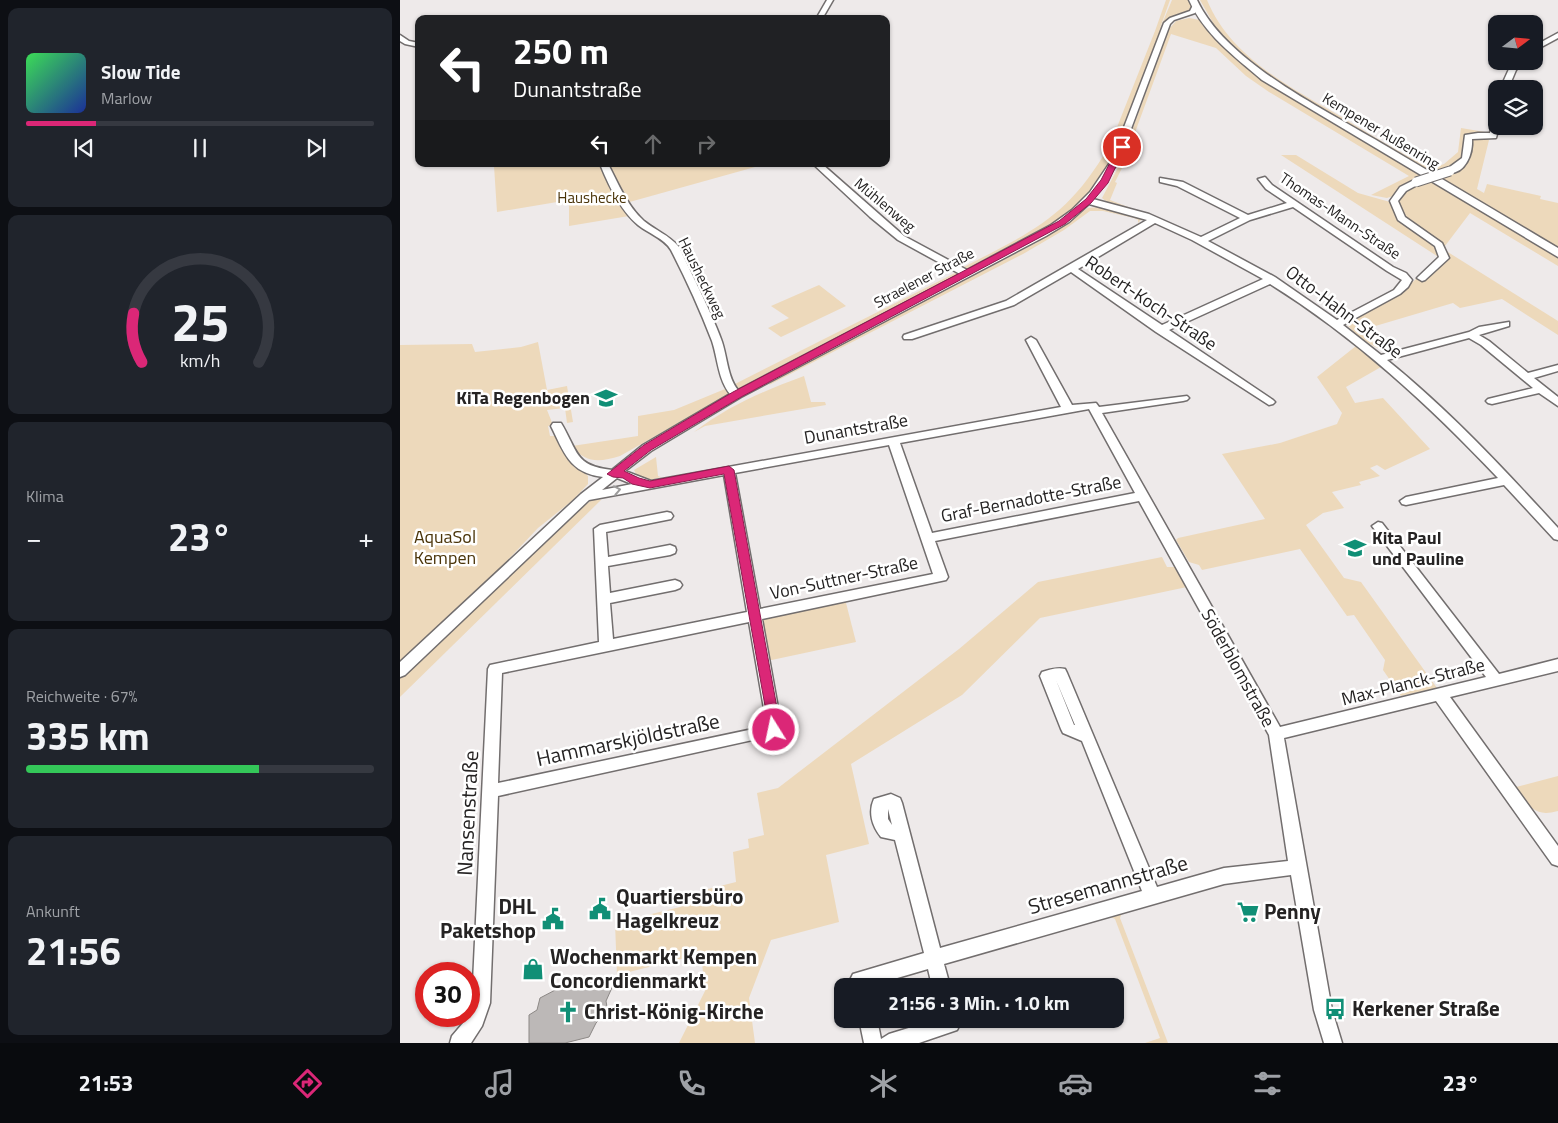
<!DOCTYPE html>
<html lang="de">
<meta charset="utf-8">
<style>
body{margin:0;font-family:"Titillium Web",sans-serif;background:#20242c;color:#f1f3f6;height:100vh;display:flex;flex-direction:column;font-size:19px;white-space:nowrap}
*{box-sizing:border-box;margin:0}
p{font-size:16px;color:#9ea1a6}
.icon{flex:none;width:28px;height:28px;fill:none;stroke:currentColor;stroke-width:2;stroke-linecap:round;stroke-linejoin:round}
.map{position:relative;flex:1;overflow:hidden}
.sheet{display:flex;flex-direction:column;gap:8px;padding:8px;background:#0d0f14;width:400px}
.sheet>*{flex:none}
.guide{position:absolute;left:15px;top:15px;width:475px;height:152px;border-radius:10px;box-shadow:0 1px 4px #0004;background:#202124;color:#fff;overflow:hidden}
.needle{width:32px;rotate:74deg}
.tools{position:absolute;left:1088px;top:15px;display:grid;gap:10px}
.tools a{display:grid;place-items:center;width:55px;height:55px;border-radius:10px;background:#171b24;box-shadow:0 1px 4px #0004;font-size:25px}
.speed{position:absolute;left:15px;top:962px;display:flex;gap:10px;font-size:25px;font-weight:700;text-align:center}
.speed>*{display:grid;place-content:center;width:65px;height:65px;border-radius:50%;background:#171b24;box-shadow:0 1px 4px #0004;line-height:1}
.speed .limit{border:8px solid #d22;background:#fff;color:#111}
.pin{position:absolute;display:grid;place-items:center;width:42px;height:42px;color:#fff;margin:-21px;border:2px solid #fff;border-radius:50%;box-shadow:0 1px 5px #0007}
.me{position:absolute;width:55px;margin:-28px;rotate:350deg;stroke-linejoin:round;filter:drop-shadow(0 0 4px #0008)}
.turn{display:flex;align-items:center;gap:18px;height:105px;padding:0 15px;font-size:22px}
.turn .icon{width:65px;height:65px;stroke-width:2.5}
.turn b{display:block;font-size:35px;line-height:42px}
.lanes{display:flex;align-items:center;height:48px;padding:0 15px;background:#0003;justify-content:center;gap:25px;direction:ltr}
.lanes .off{opacity:.35}
.big{font-size:38px;font-weight:700;line-height:1.1}
.sheet .tile{flex:1;display:flex;flex-direction:column;justify-content:center;gap:8px;min-width:0;padding:0 18px;border-radius:10px;background:#20242c}
.sheet .dial{align-items:center;gap:0}
.dial svg{height:130px;overflow:visible;fill:none;stroke:#363941;stroke-width:7;stroke-linecap:round;text-anchor:middle}
.dial text{fill:#f1f3f6;stroke:none}
.song{display:flex;align-items:center;gap:15px}
.cover{width:60px;height:60px;border-radius:8px;background:linear-gradient(135deg,hsl(130 70% 55%),hsl(230 70% 35%))}
.played{height:5px;border-radius:2px;background:linear-gradient(90deg,#db2777 20%,#363941 20%)}
.keys{display:flex;justify-content:space-around;direction:ltr}
.heat{display:flex;justify-content:space-between;align-items:center;font-size:28px;direction:ltr}
.charge{height:8px;border-radius:4px;background:linear-gradient(90deg,#34c759 67%,#363941 0)}
.trip{position:absolute;left:434px;top:978px;width:290px;height:50px;border-radius:10px;background:#171b24;box-shadow:0 1px 4px #0004;font-weight:700;line-height:50px;text-align:center}
.tabs{display:flex;height:80px;justify-content:space-around;align-items:center;background:#090b0e;color:#9ea1a6}
.tabs .icon{width:35px;height:35px}
.tabs .active{color:#db2777}
.tabs b{font-size:22px;color:#f1f3f6}
main{display:flex;flex:1;min-height:0}
.map>svg:first-child{display:block}
.green{fill:#edd9bb}
.building{fill:#bcb8b7;stroke:#8c8886}
.lines{fill:none;stroke-linecap:round;stroke-linejoin:round}
.minor-casing{stroke:#726e6e;stroke-width:3}
.major-casing{stroke:#726e6e;stroke-width:3}
.minor{fill:#fff;fill-rule:evenodd}
.major{fill:#fff;fill-rule:evenodd}
.minor-bridge-casing{stroke:#726e6e;stroke-width:11;stroke-linecap:butt}
.minor-bridge{stroke:#fff;stroke-width:9}
.oneway{stroke:#9d9c9c}
.route{fill:#db2777;stroke:#8e194d}
.labels{text-anchor:middle;stroke-width:5;stroke-linejoin:round;paint-order:stroke}
.far-street-label{font-size:15px;fill:#252323;stroke:#fff}
.far-park-label{font-size:15px;fill:#4a3409;stroke:#fff}
.street-label{font-size:18px;fill:#252323;stroke:#fff}
.poi-label{font-size:18px;font-weight:bold;fill:#252323;stroke:#fff;text-anchor:end}
.park-label{font-size:18px;fill:#4a3409;stroke:#fff}
.near-street-label{font-size:21px;fill:#252323;stroke:#fff}
.near-poi-label{font-size:21px;font-weight:bold;fill:#252323;stroke:#fff;text-anchor:start}
</style>
<main>
<section class="sheet">
<div class="tile">
<div class="song"><i class="cover"></i><div><b>Slow Tide</b><p>Marlow</p></div></div>
<div class="played"></div>
<div class="keys"><svg class="icon" aria-label="previous" viewBox="0 0 24 24"><path d="M18 5L8 12l10 7zM5 5v14"/></svg><svg class="icon" aria-label="pause" viewBox="0 0 24 24"><path d="M8 5v14M16 5v14"/></svg><svg class="icon" aria-label="next" viewBox="0 0 24 24"><path d="M6 5l10 7-10 7zM19 5v14"/></svg></div>
</div>
<div class="tile dial"><svg viewBox="0 0 100 80">
<path d="M14 69A42 42 0 1 1 86 69"/>
<path d="M14 69A42 42 0 0 1 9 39" stroke="#db2777"/>
<text x="50" y="56" font-size="32" font-weight="700">25</text>
<text x="50" y="72" font-size="11">km/h</text>
</svg></div>
<div class="tile"><p>Klima</p>
<div class="heat"><a>−</a><b class="big">23°</b><a>+</a></div>
</div>
<div class="tile"><p>Reichweite · 67%</p><b class="big">335 km</b><div class="charge"></div></div>
<div class="tile"><p>Ankunft</p><b class="big">21:56</b></div>
</section>
<div class="map">
<svg width="1158" height="1043" viewBox="0 0 1158 1043">
<rect width="100%" height="100%" fill="#eeeaea"/>
<g class="green">
<path d="M766,0H770L759,31L772,0H791L793,8L790,12L772,18L719,143L710,145L755,31Z"/>
<path d="M800,0H807C830,56 888,86 938,115C968,133 999,152 1031,169L1044,164L1058,152L1061,128L1091,133L1068,135L1065,164L1070,158L1072,139L1082,137L1089,140L1077,189L1084,193L1087,184L1141,196L1140,199L1158,203V250L907,102L844,59L817,30Z"/>
<path d="M789,18L800,20L819,44L852,71L1158,255V266L1070,213L1045,246C1034,239 1002,222 999,209C998,204 1000,198 1002,193L987,198L971,195L1009,176L869,92L846,76L816,48L771,34L725,160L722,158L769,29L776,21Z"/>
<path d="M709,146L716,148C710,161 704,174 696,186C667,226 614,247 571,270L562,268C631,232 668,218 709,146Z"/>
<path d="M881,155H896L958,193L990,202L999,218L1043,249L1158,321V335L1102,299L1060,308L1053,303L972,327L992,350C979,354 952,333 945,322L1000,293L1040,258Z"/>
<path d="M721,162H725L715,182L717,183L710,200L736,210L708,203L702,198Z"/>
<path d="M108,164H200L229,216L169,226V200L97,212L94,166Z"/>
<path d="M206,164H366L226,203Z"/>
<path d="M699,207L742,219L738,223V220L734,218L703,211H690L664,230L623,254L369,385L372,380L638,242L688,208Z"/>
<path d="M559,271L562,275L350,384L339,389L331,386Z"/>
<path d="M419,285L446,306L381,337L368,328L389,318L371,306Z"/>
<path d="M138,342L147,390L167,386L173,422L167,423L165,408L147,410L153,425L148,426L150,436H155L170,459L188,476V484L173,500L138,528L84,585L0,664V345L72,344L75,352L121,347Z"/>
<path d="M956,346L960,347L981,365V367L946,387L955,403L983,398L1030,449L985,470L977,465L970,468L980,476L959,482L961,485L932,492L944,508L923,513L906,525L944,578L961,582L1037,688L1001,696L983,670L985,660L954,615L947,616L900,549L802,570L799,565L789,562L776,540L778,538L865,519L822,454L880,443L937,424L942,413L917,377Z"/>
<path d="M404,376L411,402H425L426,405L305,426L294,432C330,405 361,392 404,376Z"/>
<path d="M325,389L328,391V395L220,456C200,462 186,464 172,446L238,436V416L274,410Z"/>
<path d="M256,457L258,476L261,477L250,480L238,478L234,470Z"/>
<path d="M199,499L201,500L0,697V677L185,505L192,500Z"/>
<path d="M762,557L767,567H776L787,587L640,618L562,695L451,764L469,844L426,855L439,922L371,940L349,998L355,1043H279L305,991L301,954L217,975L215,923L284,906V895L336,882L333,852L349,848L348,839L364,835L357,793L378,788L559,649L638,582Z"/>
<path d="M445,599L456,642L367,661L361,616Z"/>
<path d="M1158,776V811C1133,818 1129,805 1116,787Z"/>
<path d="M722,913L720,918L768,1043H745L760,1038L715,919L709,916Z"/>
</g>
<path class="building" d="M194,979L199,981L202,984L215,981L206,1001L207,1007L202,1008L199,1020L196,1023L189,1037L165,1043H129V1015L137,1010L140,998L161,987L175,985L184,987Z"/>
<g class="lines">
<g class="minor-casing">
<g id="minor">
<path d="M427,0H433L422,19H416Z"/>
<path d="M793,5L798,6L795,13L774,20L770,24L719,161L693,199L749,214L801,237L840,218L777,186L760,182V178L783,182L848,215L887,203L866,189L858,179L865,177L872,185L993,267L1006,273L1012,280L1008,287L1000,294L943,325L981,355L1069,332L1079,327L1109,322V326L1079,335L1089,341L1128,373L1158,365V371L1134,378L1158,397V406L1139,393L1092,404L1088,403L1086,401L1088,399L1133,388L1081,345L1069,338L987,360C1049,410 1104,469 1158,528V540L1154,539L1104,485L1006,505L1002,504L1000,501L1006,497L1098,478C1029,405 955,337 870,284L769,330L873,400L875,402L873,404L869,405L756,332L671,272L614,305L512,339H504L503,337L504,335L606,301L747,220L689,204L669,222L646,236L341,397L251,451L225,471L251,481L661,407L626,340L631,337L636,340L672,405L696,403L699,407L787,396L789,398L787,400L783,401L702,413L880,727L1086,677L972,526L978,522L982,523L1099,674L1158,659V671L1050,697L1158,846V866L1152,864L1036,701L884,738L932,1010L942,1043H924L914,1010L891,875L824,884L544,964L550,986H532L528,969L470,986H452L450,980L453,974L524,953L495,840L481,837C472,826 468,812 474,799L491,794L500,798L502,803L540,948L742,891L682,741L663,733L661,729L640,676L642,672C649,670 657,667 665,669L667,673L757,887L824,868L888,861L869,735L739,501L535,541L548,577L546,580L362,619L382,730L380,734L98,796L90,1003L82,1026L71,1043H50L52,1036L69,1016L72,1003L88,669L90,665L199,642L194,529L200,525L267,512L271,513L273,516L271,519L206,532L208,557L270,545L275,547L276,550L275,553L270,555L208,566L210,593L275,580L280,582L282,585L280,588L275,590L210,603L213,639L347,612L324,475L189,500L5,675L0,677V662L181,494L203,477C169,473 164,452 151,426L153,423H161C178,451 174,466 212,470L243,445L330,394C318,379 318,359 312,341C300,310 286,279 271,250C265,239 248,233 238,225C220,210 208,184 200,164H208C218,183 227,206 244,221C255,230 269,235 279,247C293,278 309,307 321,339C327,354 327,377 338,390L560,274L498,240L470,217L413,164H422L504,236L567,270L651,225L672,210L690,192L711,161L764,23L770,18L790,11ZM893,207L987,271L1002,280L994,290L937,320L875,277L808,241L850,220ZM755,223L792,240L863,279L762,325L678,269ZM689,409L735,493L532,533L500,443ZM489,445L533,574L360,609L335,473ZM217,478L232,484L202,490ZM349,622L367,726L98,783L102,673ZM656,680L675,725H674ZM488,809L492,825L488,819Z"/>
<path d="M1158,33V38L1134,51V46Z"/>
<path d="M0,35L9,41L19,43V47L5,44L0,41Z"/>
<path d="M1117,61H1124L1116,70L1108,89H1100L1109,69Z"/>
<path d="M1093,119H1096V126H1099L1096,138L1072,139C1073,153 1066,175 1047,173V169L1062,158L1065,135L1078,133H1090Z"/>
<path d="M1016,179L1019,180V184L1006,191L998,201L1005,217L1042,243L1049,258L1025,280L1022,281L1017,278L1019,276L1039,257L1035,246L998,220L990,201L1000,187Z"/>
<path d="M459,1019H477L481,1039L489,1034L538,1019H558L560,1024L557,1030L519,1043H464Z"/>
</g>
</g>
<g class="major-casing">
<path id="major" d="M789,0H797C827,64 928,111 988,147C1044,180 1101,214 1158,248V257L862,80C834,56 804,34 789,0Z"/>
</g>
<use href="#minor" class="minor"/>
<use href="#major" class="major"/>
<g class="minor-bridge-casing">
<path id="minor-bridge" d="M1016,182L1050,171"/>
</g>
<use href="#minor-bridge" class="minor-bridge"/>
</g>
<defs><path id="oneway-chevron" d="M-2-3.5L2.5 0L-2 3.5" fill="none" stroke-width="1.6" stroke-linecap="round" stroke-linejoin="round" transform="scale(1.25)"/></defs>
<use class="oneway" href="#oneway-chevron" transform="translate(217 490) rotate(-11)"/>
<path class="route" d="M719,145L725,147L708,183L691,203L665,224L341,397L251,450L224,471L239,478L250,481L329,466L334,470L381,730L379,734L374,736L370,734L324,474L250,488L232,484L223,478L213,477L207,474L244,445L333,392L659,221L686,199L701,180Z"/>
<defs>
<g id="school-bare" transform="scale(1.725)"><path d="M0-5L7-2L0 1L-7-2ZM-4 1L0 2.5L4 1V4Q0 6-4 4Z" fill="#108f76" stroke="#fff" stroke-width="2.5" paint-order="stroke"/></g>
<g id="civic-bare" transform="scale(1.725)"><path d="M-.6-6.5H3V-4.5H.6V-3L4-1V1h2V6H-6V1h2V-1L-.6-3ZM-1.2 2.5V6h2.4V2.5Z" fill="#108f76" stroke="#fff" stroke-width="2.5" paint-order="stroke"/></g>
<g id="supermarket-bare" transform="scale(1.725)"><path d="M-6-5.5h2.5l.6 2H6L4.5 2H-2.5L-4.4-4H-6ZM-1.5 3.2a1.3 1.3 0 1 0 .1 0ZM3 3.2a1.3 1.3 0 1 0 .1 0Z" fill="#108f76" stroke="#fff" stroke-width="2.5" paint-order="stroke"/></g>
<g id="shop-bare" transform="scale(1.725)"><path d="M-5-2.5h2.3a2.7 3.5 0 0 1 5.4 0H5L5.5 6h-11ZM-1.5-2.5h3a1.5 2.3 0 0 0-3 0Z" fill="#108f76" stroke="#fff" stroke-width="2.5" paint-order="stroke"/></g>
<g id="bus-bare" transform="scale(1.725)"><path d="M-5-6H5V4H4V6H2V4H-2V6H-4V4H-5ZM-3.5-4V0h7V-4ZM-3.5 1.2v1.5H-2V1.2ZM2 1.2v1.5H3.5V1.2Z" fill="#108f76" stroke="#fff" stroke-width="2.5" paint-order="stroke"/></g>
<g id="church-bare" transform="scale(1.725)"><path d="M-1.2-6h2.4v3.5h3.3v2.4h-3.3V6h-2.4V-.1h-3.3v-2.4h3.3Z" fill="#108f76" stroke="#fff" stroke-width="2.5" paint-order="stroke"/></g>
</defs>
<g fill-rule="evenodd">
<use href="#school-bare" x="206" y="398"/>
<use href="#school-bare" x="955" y="548"/>
<use href="#civic-bare" x="200" y="909"/>
<use href="#supermarket-bare" x="848" y="912"/>
<use href="#civic-bare" x="153" y="919"/>
<use href="#shop-bare" x="133" y="969"/>
<use href="#bus-bare" x="935" y="1009"/>
<use href="#church-bare" x="168" y="1012"/>
</g>
<g class="labels">
<g class="far-street-label">
<text transform="translate(981 131) rotate(31)" y="5">Kempener Außenring</text>
<text transform="translate(485 205) rotate(40)" y="5">Mühlenweg</text>
<text transform="translate(940 216) rotate(34)" y="5">Thomas-Mann-Straße</text>
<text transform="translate(302 278) rotate(64)" y="5">Hausheckweg</text>
<text transform="translate(524 278) rotate(-28)" y="5">Straelener Straße</text>
</g>
<g class="far-park-label">
<text x="192" y="203">Haushecke</text>
</g>
<g class="street-label">
<text transform="translate(751 303) rotate(34)" y="6">Robert-Koch-Straße</text>
<text transform="translate(944 312) rotate(37)" y="6">Otto-Hahn-Straße</text>
<text transform="translate(456 429) rotate(-10)" y="6">Dunantstraße</text>
<text transform="translate(631 499) rotate(-11)" y="6">Graf-Bernadotte-Straße</text>
<text transform="translate(444 578) rotate(-12)" y="6">Von-Suttner-Straße</text>
<text transform="translate(838 668) rotate(61)" y="6">Söderblomstraße</text>
<text transform="translate(1013 682) rotate(-14)" y="6">Max-Planck-Straße</text>
</g>
<g class="poi-label">
<text x="190" y="404">KiTa Regenbogen</text>
<text x="972" y="544" text-anchor="start">Kita Paul<tspan x="972" dy="21">und Pauline</tspan></text>
</g>
<g class="park-label">
<text x="45" y="543">AquaSol<tspan x="45" dy="21">Kempen</tspan></text>
</g>
<g class="near-street-label">
<text transform="translate(228 740) rotate(-12)" y="7">Hammarskjöldstraße</text>
<text transform="translate(68 813) rotate(-87)" y="7">Nansenstraße</text>
<text transform="translate(708 885) rotate(-16)" y="7">Stresemannstraße</text>
</g>
<g class="near-poi-label">
<text x="216" y="904">Quartiersbüro<tspan x="216" dy="24">Hagelkreuz</tspan></text>
<text x="136" y="914" text-anchor="end">DHL<tspan x="136" dy="24">Paketshop</tspan></text>
<text x="864" y="919">Penny</text>
<text x="150" y="964">Wochenmarkt Kempen<tspan x="150" dy="24">Concordienmarkt</tspan></text>
<text x="952" y="1016">Kerkener Straße</text>
<text x="184" y="1019">Christ-König-Kirche</text>
</g>
</g>
</svg>
<div class="tools">
<a><svg class="needle" viewBox="-14 -14 28 28"><path d="M0-13l5 13h-10z" fill="#e53935"/><path d="M0 13l5-13h-10z" fill="#9ea1a6"/></svg></a>
<a><svg class="icon" aria-label="layers" viewBox="0 0 24 24"><path d="M12 4l9 5-9 5-9-5zM3 14l9 5 9-5"/></svg></a>
</div>
<div class="speed"><div class="limit">30</div></div>
<div class="pin" style="left:722px;top:147px;background:#d93025"><svg class="icon" aria-label="arrive" viewBox="0 0 24 24"><path d="M6 21V4h12l-3 4 3 4H6"/></svg></div>
<svg class="me" style="left:374px;top:730px" viewBox="-20 -20 40 40"><circle r="17" fill="#db2777" stroke="#fff" stroke-width="3"/><path d="M0-11L8 9 0 5-8 9z" fill="#fff"/></svg>
<div class="trip">21:56 · 3 Min. · 1.0 km</div>
<div class="guide">
<div class="turn"><svg class="icon" aria-label="left" viewBox="0 0 24 24"><path d="M17 20v-9H6M10 6l-5 5 5 5"/></svg><div><b>250 m</b>Dunantstraße</div></div>
<div class="lanes"><svg class="icon" aria-label="left" viewBox="0 0 24 24"><path d="M17 20v-9H6M10 6l-5 5 5 5"/></svg><svg class="icon off" aria-label="ahead" viewBox="0 0 24 24"><path d="M12 20V5M6 11l6-6 6 6"/></svg><svg class="icon off" aria-label="right" viewBox="0 0 24 24"><path d="M7 20v-9h11M14 6l5 5-5 5"/></svg></div>
</div>
</div>
</main>
<nav class="tabs">
<b>21:53</b>
<svg class="icon active" aria-label="directions" viewBox="0 0 24 24"><path d="M12 3l9 9-9 9-9-9zM9 14v-3h6M13 9l2 2-2 2"/></svg>
<svg class="icon" aria-label="music" viewBox="0 0 24 24"><path d="M9 18V5l10-2v13"/><circle cx="6" cy="18" r="3"/><circle cx="16" cy="16" r="3"/></svg>
<svg class="icon" aria-label="phone" viewBox="0 0 24 24"><path d="M5 4h4l2 5-3 2q2 4 5 5l2-3 5 2v4C11 20 4 13 5 4z"/></svg>
<svg class="icon" aria-label="climate" viewBox="0 0 24 24"><path d="M12 3v18M4 7l16 10M4 17L20 7"/></svg>
<svg class="icon" aria-label="car" viewBox="0 0 24 24"><path d="M5 17H2v-5l4-1 3-4h7l3 4 3 1v5h-3M9 17h6M6 11h13"/><circle cx="7" cy="17" r="2"/><circle cx="17" cy="17" r="2"/></svg>
<svg class="icon" aria-label="filters" viewBox="0 0 24 24"><path d="M4 7h16M4 17h16"/><circle cx="9" cy="7" r="2"/><circle cx="15" cy="17" r="2"/></svg>
<b>23°</b>
</nav>
